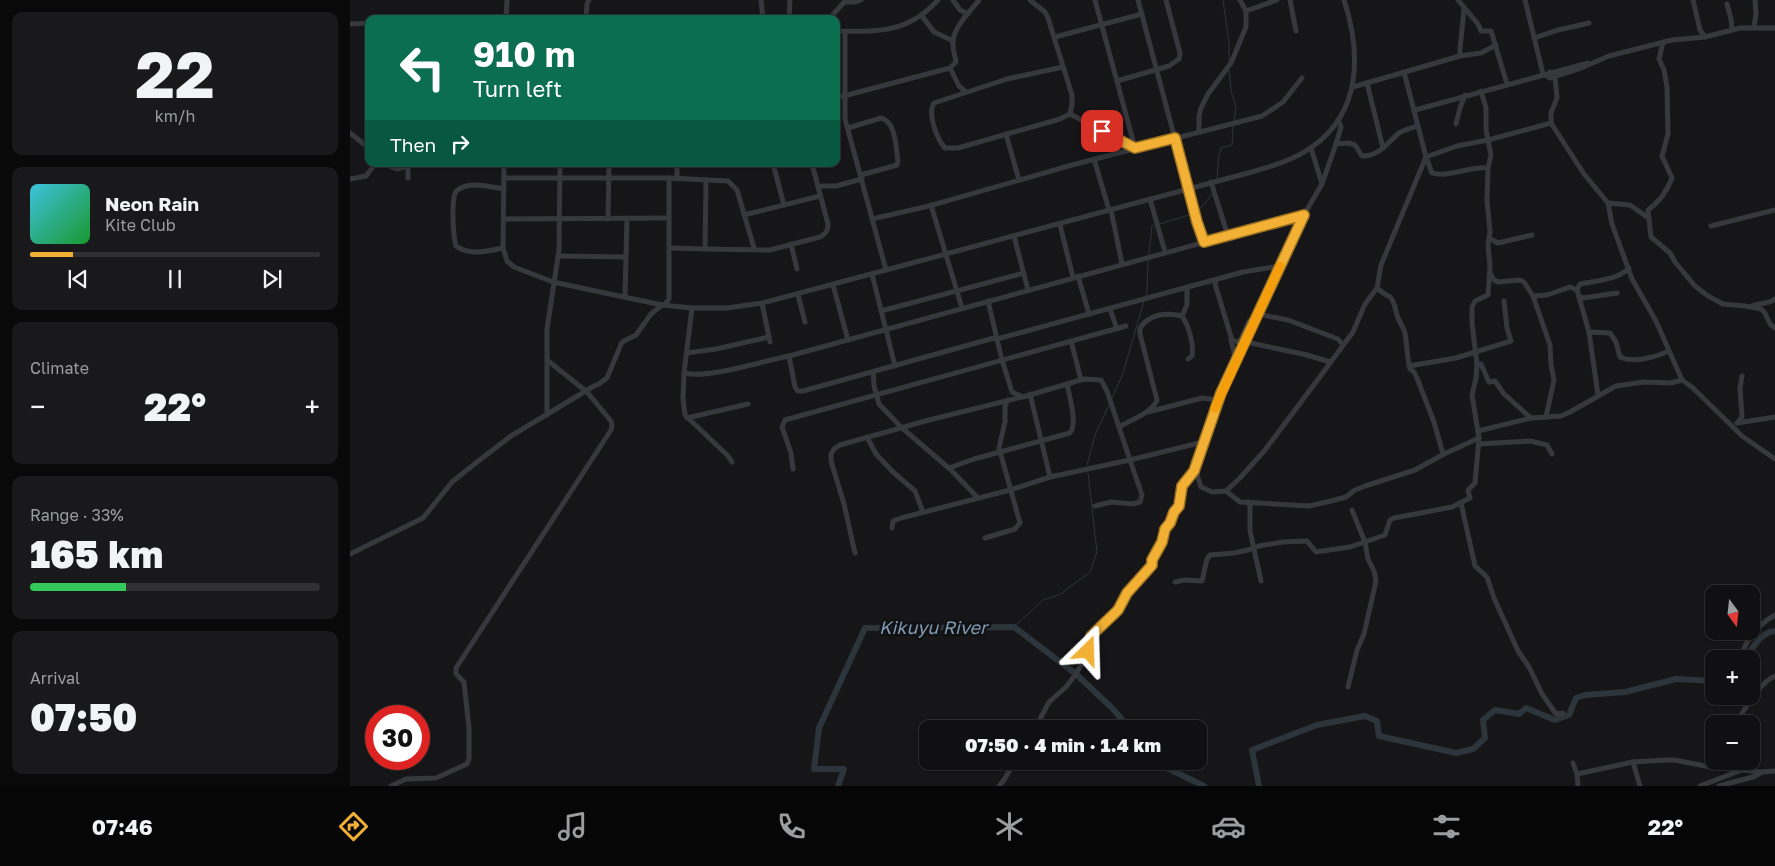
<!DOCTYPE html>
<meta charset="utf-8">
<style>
body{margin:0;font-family:"Golos Text",sans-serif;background:#19191b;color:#f1f3f6;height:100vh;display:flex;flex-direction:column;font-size:19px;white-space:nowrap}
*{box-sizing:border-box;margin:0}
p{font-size:16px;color:#9c9d9f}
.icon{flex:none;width:28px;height:28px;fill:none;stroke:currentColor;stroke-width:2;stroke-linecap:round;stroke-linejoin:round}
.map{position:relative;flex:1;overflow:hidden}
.side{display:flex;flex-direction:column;gap:12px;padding:12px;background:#09090a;width:350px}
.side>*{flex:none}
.guide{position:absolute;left:15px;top:15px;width:475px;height:152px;border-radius:10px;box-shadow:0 1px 4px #0004,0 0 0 1px #303032;background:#0b6e4f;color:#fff;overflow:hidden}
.needle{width:32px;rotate:165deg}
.tools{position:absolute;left:1355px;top:585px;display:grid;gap:10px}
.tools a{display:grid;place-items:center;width:55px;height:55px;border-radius:10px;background:#101012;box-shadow:0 1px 4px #0004,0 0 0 1px #303032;font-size:25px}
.speed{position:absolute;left:15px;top:705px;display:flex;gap:10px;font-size:25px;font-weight:700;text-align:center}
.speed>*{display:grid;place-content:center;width:65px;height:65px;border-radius:50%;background:#101012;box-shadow:0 1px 4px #0004,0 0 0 1px #303032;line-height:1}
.speed .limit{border:8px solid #d22;background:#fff;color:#111}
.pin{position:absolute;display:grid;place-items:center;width:42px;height:42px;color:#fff;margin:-21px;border-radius:10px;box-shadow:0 2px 8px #0006}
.me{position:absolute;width:55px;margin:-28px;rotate:22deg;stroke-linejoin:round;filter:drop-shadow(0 0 4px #0008)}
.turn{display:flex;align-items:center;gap:18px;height:105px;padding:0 25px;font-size:22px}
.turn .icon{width:65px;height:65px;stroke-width:2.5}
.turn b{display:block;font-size:35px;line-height:42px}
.then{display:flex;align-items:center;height:48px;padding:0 25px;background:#0003;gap:10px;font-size:19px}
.big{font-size:38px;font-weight:800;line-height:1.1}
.side .tile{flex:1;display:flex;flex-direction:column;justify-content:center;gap:8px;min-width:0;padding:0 18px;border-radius:10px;background:#19191b}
.side .dial{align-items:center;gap:0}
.dial b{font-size:65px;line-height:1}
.song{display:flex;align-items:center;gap:15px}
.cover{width:60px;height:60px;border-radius:8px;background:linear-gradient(135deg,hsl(190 70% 55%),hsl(130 70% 35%))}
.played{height:5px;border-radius:2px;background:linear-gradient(90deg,#f2b134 15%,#303032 15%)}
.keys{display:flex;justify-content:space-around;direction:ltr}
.heat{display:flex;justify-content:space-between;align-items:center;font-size:28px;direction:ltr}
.charge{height:8px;border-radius:4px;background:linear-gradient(90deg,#34c759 33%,#303032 0)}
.trip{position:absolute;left:569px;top:720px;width:288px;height:50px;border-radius:10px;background:#101012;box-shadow:0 1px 4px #0004,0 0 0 1px #303032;font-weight:800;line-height:50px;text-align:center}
.menu{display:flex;height:80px;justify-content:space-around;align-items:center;background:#060607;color:#9c9d9f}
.menu .icon{width:35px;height:35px}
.menu .on{color:#f2b134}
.menu b{font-size:22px;color:#f1f3f6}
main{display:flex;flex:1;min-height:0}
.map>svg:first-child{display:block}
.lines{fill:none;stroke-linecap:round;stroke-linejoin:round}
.stream{stroke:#2c353c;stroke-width:1}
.river{stroke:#2c353c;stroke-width:6}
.minor{stroke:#37383d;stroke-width:5}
.route-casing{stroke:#9d7322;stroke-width:12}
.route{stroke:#f2b134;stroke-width:9}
.slow{stroke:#f59e0b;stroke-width:9}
.labels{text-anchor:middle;stroke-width:5;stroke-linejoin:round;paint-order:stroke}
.water-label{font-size:18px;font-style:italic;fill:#7f9bb3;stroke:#111113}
</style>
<main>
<section class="side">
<div class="tile dial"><b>22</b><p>km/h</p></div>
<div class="tile">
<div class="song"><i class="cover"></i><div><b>Neon Rain</b><p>Kite Club</p></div></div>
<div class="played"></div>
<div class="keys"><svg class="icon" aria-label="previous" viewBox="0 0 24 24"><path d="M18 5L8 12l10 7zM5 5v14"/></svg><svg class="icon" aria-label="pause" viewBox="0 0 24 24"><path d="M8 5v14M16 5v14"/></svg><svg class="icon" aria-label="next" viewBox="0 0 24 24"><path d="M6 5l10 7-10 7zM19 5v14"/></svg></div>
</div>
<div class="tile"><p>Climate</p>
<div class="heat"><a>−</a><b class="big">22°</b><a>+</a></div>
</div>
<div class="tile"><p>Range · 33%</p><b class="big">165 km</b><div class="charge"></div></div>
<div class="tile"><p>Arrival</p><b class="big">07:50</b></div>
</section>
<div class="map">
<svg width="1425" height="786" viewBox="0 0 1425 786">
<rect width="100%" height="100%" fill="#161618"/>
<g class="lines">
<g class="stream">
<path d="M873,0L879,43V61"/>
<path d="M879,70L881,91L886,107L884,122"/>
<path d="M867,178L869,154L871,148L882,145L883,126"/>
<path d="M847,211L853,206L862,194"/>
<path d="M810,224L842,214"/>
<path d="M799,254L802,226H804"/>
<path d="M796,296L797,291L798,261"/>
<path d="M762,398L773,373L794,301"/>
<path d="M737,465L745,435L759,405"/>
<path d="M664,627L693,600L709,595L740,572L747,552L738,473"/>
</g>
<g class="river">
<path d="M1396,659C1402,648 1411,632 1425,631"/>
<path d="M809,761L813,766L854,786"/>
<path d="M488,786L494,769H464L469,728L515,628L664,627L726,674L763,709L780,729"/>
<path d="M909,786L902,750L967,725L1015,716L1027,721L1029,736L1106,753L1123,749L1135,738L1133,720L1145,710L1169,714L1176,708L1205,720L1219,715L1226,698L1235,695L1275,692L1326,679L1364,681"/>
</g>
<g class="minor">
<path d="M411,0L413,19"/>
<path d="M603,0L610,10L618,14"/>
<path d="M680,0L695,12L698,18L722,95V104L720,114L710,119L608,148H595C587,139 577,114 584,103L657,79L713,67"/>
<path d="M745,0L785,148"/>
<path d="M788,0L847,222L854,242"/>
<path d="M940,0L946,31"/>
<path d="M1108,0L1128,24L1131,31H1141L1157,84"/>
<path d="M1175,0L1193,74L1200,78L1231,68L1259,56L1322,40L1355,37L1390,28H1425"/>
<path d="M1343,0L1350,30L1355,37"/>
<path d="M496,2H505L511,0"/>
<path d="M1377,4L1381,19L1382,30"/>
<path d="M896,11L927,0"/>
<path d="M572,16L584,32L603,41"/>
<path d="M156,19L157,0"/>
<path d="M236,19L237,4L239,0"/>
<path d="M439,19L440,0"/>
<path d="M479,19L496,0"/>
<path d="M0,24L19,23"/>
<path d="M1404,27L1406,14L1405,0"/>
<path d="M486,31C528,32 558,33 588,0"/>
<path d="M495,32V119L536,270L898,173C920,167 944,160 962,147C1012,112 1011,52 994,0"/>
<path d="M705,37L792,14"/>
<path d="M1184,38L1208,30L1239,23"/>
<path d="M1313,42L1309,59L1314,70L1317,87L1318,134L1312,156L1322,178C1317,191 1308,203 1298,210L1301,237L1320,253L1325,262L1345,286L1358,296L1373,304L1395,306L1411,309L1415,313L1420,324L1425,328"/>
<path d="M1110,56V49L1114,9"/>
<path d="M600,68L609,86L616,92"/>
<path d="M1054,72L1076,157L1082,173C1097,178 1121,166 1138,168"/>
<path d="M1200,72L1205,77L1207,98L1201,113V123L1234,174L1258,203L1262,224L1282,279L1306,321L1332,380L1343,388L1392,436L1425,459"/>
<path d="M767,81L819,66L829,59L830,53L816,0"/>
<path d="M1017,83L1033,148"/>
<path d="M1003,87L1110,56L1131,53L1146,45"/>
<path d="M486,98L600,68L606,62C605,55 602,48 603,42C604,26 620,12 629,0"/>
<path d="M1065,110L1238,63"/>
<path d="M720,114L785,148"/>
<path d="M1106,124L1110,108L1115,95"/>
<path d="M498,128L531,118C546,121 546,149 548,161L547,165L511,175"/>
<path d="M849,132V117L851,108L858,94L881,63L896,27V11L890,0"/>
<path d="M0,133L19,148"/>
<path d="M656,134L669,180"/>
<path d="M986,144L998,143L1005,145L1012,156C1030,156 1037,143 1049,133C1054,130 1062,128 1068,126"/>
<path d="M961,148L972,184"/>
<path d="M744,159L759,210"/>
<path d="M34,164L47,169L58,166V164"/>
<path d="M154,164L153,248L157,261L164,267L203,282L312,305L342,308H377L412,303L536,270"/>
<path d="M327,164V179"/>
<path d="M423,164L434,205"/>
<path d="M58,166V178"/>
<path d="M154,178H319L378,181L387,190L404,248"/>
<path d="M0,179L16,176L25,164"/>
<path d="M861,182L878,236"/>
<path d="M468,186H486L512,179"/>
<path d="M800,199L815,252"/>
<path d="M1258,203L1280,205L1297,217"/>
<path d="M581,205L612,308"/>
<path d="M761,210L772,264"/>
<path d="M394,215L470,196"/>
<path d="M154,219L319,218"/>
<path d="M258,219L259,164"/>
<path d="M522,219L579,206L722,165L912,116L933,102L952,78"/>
<path d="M710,225L723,277"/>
<path d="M1361,226L1425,210"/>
<path d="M664,236L678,290"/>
<path d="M1139,238L1148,243L1182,235"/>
<path d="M441,244L447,269"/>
<path d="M153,248C138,251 119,256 106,246C103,236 101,200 106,191C120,180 138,187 154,189"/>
<path d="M320,248L355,249L356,180"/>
<path d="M355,249L420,250L470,237C476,233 478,231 478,224L462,164"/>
<path d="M208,256L276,257"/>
<path d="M1140,273L1144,280L1148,282L1170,280L1174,282L1183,296L1200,345L1201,365L1204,380L1196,417"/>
<path d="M522,274L545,366"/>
<path d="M728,276L739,314"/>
<path d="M866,280L865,284L882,340L888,342L891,339L896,342L957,355L980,362"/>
<path d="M483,285L498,340"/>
<path d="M1227,290L1230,284C1245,281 1268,280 1279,268"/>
<path d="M448,295L455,322"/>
<path d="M1183,296L1197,295L1220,287L1227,290L1239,332L1248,395"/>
<path d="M1229,296L1233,298L1267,293"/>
<path d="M275,297L277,218"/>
<path d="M638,301L652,360L662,392L673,397L734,379L751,380L757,391L780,460L853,442"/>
<path d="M412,303L420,342"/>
<path d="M314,305L319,299V178"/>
<path d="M1402,306C1410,302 1418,305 1425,299"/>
<path d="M342,308L334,373C358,379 413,361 439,356L954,215"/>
<path d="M760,309L767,329"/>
<path d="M531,311L674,273"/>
<path d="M908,313L917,316L938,320L988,339L993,345"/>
<path d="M832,316C839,326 844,345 842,356L838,359"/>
<path d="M1239,332L1260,333L1266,342L1270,357C1285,364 1305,357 1319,351"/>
<path d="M891,339L899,321L905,320"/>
<path d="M881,340L884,352L885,363"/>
<path d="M721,341L731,380"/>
<path d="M337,353L366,349L419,337"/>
<path d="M439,356L445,387L448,391H453L644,338L647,339L893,272L930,266"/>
<path d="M1127,365L1131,364L1139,382L1145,381L1154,394L1181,418"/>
<path d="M1059,366L1106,358L1161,341L1157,328L1154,301"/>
<path d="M523,372L524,386L529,404L551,427L601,470L628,498"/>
<path d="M334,373L333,398L335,415L378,456L382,462"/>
<path d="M680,394L700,477"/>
<path d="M798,412L852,398L868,400"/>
<path d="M197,415V329L209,250L210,164"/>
<path d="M337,418L398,404"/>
<path d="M1387,423L1392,417L1390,388L1392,376"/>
<path d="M1387,423L1425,417"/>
<path d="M769,427C781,420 802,413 807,400L790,334V328C799,314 817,312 832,316L837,305V288"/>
<path d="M1128,431L1181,418L1211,416L1220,412L1266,386L1294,382L1321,383L1332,380"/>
<path d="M517,437L526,454L542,471L565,491L573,512"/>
<path d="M1129,444L1180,441L1197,445L1202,454"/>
<path d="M1093,454L1084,422L1067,378L1064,372L1060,369C1057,357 1057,345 1055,333C1053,326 1049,322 1047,315C1045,309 1045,302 1040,297C1035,294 1031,292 1027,288L1031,265L1076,157L1107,146L1138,140L1201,123"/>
<path d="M599,468L624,459L720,433C728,423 719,396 717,384"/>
<path d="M845,468L851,487L862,492L876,491L890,502L959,506L977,502L996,497L1005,490L1015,486L1065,470L1094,454L1129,438"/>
<path d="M443,469L441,453L432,427L435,420L776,326"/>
<path d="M876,491L890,478L915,450L969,378L1003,332L1015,304L1027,288"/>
<path d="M898,502L900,506V531L911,581"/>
<path d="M1111,503L1125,566L1137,577L1144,598L1168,651L1179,667L1192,694L1206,714L1213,713"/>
<path d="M542,528L543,521L551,518L660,490L700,477L780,460L792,495L790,502L783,504L761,502L745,506"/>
<path d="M635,538L665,529L670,523L649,448L655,422V406L658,400"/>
<path d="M505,553L494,504L481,461V454L484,449L490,445L579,420L672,397"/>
<path d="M0,554L73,518L102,482L127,462L161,436L244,386L249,384L257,378L272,342L286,335L301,314L312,305"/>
<path d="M825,582L835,580L852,581L857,559L860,555L884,553L898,550L909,546L933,542L957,541L966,552L1000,547L1035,535L1040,520L1044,518L1102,507L1120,498L1118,490L1125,483L1129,438L1122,395L1126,378L1127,365L1122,323V307L1125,301L1138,295L1140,266L1138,245L1140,231L1137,201L1138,168L1141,155L1136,130V108L1131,91"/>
<path d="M1391,659C1395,638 1408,625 1425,615"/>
<path d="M998,687L1007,650L1014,634L1026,581L1024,571L1018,559L1015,542L1002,510"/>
<path d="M1387,724C1393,710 1411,681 1425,676"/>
<path d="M686,729L690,719L699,702L716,687L726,674L739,651L740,637L769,609L777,593L801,565L802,560L812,542L815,529L820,523L824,513L829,506L832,486L844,471L871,393L933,258L942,244L955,213L972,184L987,141L991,127L988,120"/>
<path d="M1283,762L1290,786"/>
<path d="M1223,763L1227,774L1283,762L1316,760H1324L1361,767L1412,772L1425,771"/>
<path d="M1227,774L1228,786"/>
<path d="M41,786L56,779L86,778L117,764L119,759V728L114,682L106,674V668L261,430L262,426L261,421L237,392L197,360"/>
<path d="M649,786L654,780L665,761"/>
<path d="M1350,786L1389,771"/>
<path d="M1369,786L1403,777L1412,772"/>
</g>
</g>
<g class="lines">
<g class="route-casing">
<path id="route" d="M738,651L741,636L768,610L777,593L802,565V560L812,542L815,529L820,523L824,512L829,506L832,486L844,471L871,393L954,215L854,242L847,222L825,138L785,148L752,131"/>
</g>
<use href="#route" class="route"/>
<path class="slow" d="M865,408L930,266"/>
</g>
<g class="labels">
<g class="water-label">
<text x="583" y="634">Kikuyu River</text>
</g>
</g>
</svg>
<div class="tools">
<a><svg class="needle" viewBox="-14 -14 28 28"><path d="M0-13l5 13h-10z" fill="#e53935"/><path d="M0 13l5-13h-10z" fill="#9c9d9f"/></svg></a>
<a>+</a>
<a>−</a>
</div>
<div class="speed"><div class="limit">30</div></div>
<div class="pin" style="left:752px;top:131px;background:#d93025"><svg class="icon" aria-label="arrive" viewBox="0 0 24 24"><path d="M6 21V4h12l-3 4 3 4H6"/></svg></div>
<svg class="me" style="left:738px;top:651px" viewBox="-20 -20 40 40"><path d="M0-17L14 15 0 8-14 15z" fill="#f2b134" stroke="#fff" stroke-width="4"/></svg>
<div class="trip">07:50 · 4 min · 1.4 km</div>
<div class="guide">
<div class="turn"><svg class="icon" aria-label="left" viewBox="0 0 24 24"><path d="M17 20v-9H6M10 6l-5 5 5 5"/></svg><div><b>910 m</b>Turn left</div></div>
<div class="then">Then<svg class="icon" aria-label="right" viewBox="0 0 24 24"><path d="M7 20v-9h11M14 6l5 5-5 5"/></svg></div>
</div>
</div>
</main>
<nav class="menu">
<b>07:46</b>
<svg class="icon on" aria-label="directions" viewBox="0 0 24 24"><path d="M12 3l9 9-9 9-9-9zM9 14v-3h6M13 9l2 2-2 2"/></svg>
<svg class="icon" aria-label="music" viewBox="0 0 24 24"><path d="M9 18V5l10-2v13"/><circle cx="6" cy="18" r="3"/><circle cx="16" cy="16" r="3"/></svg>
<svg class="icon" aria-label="phone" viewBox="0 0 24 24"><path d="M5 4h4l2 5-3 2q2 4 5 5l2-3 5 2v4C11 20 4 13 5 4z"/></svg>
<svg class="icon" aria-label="climate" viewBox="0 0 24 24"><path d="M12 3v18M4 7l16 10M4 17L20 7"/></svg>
<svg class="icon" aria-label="car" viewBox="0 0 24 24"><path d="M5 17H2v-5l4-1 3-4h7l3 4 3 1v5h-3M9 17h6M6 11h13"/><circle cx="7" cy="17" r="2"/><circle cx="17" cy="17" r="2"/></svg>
<svg class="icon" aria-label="filters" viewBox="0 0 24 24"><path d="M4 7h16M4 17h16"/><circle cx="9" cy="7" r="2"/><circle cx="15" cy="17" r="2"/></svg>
<b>22°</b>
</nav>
